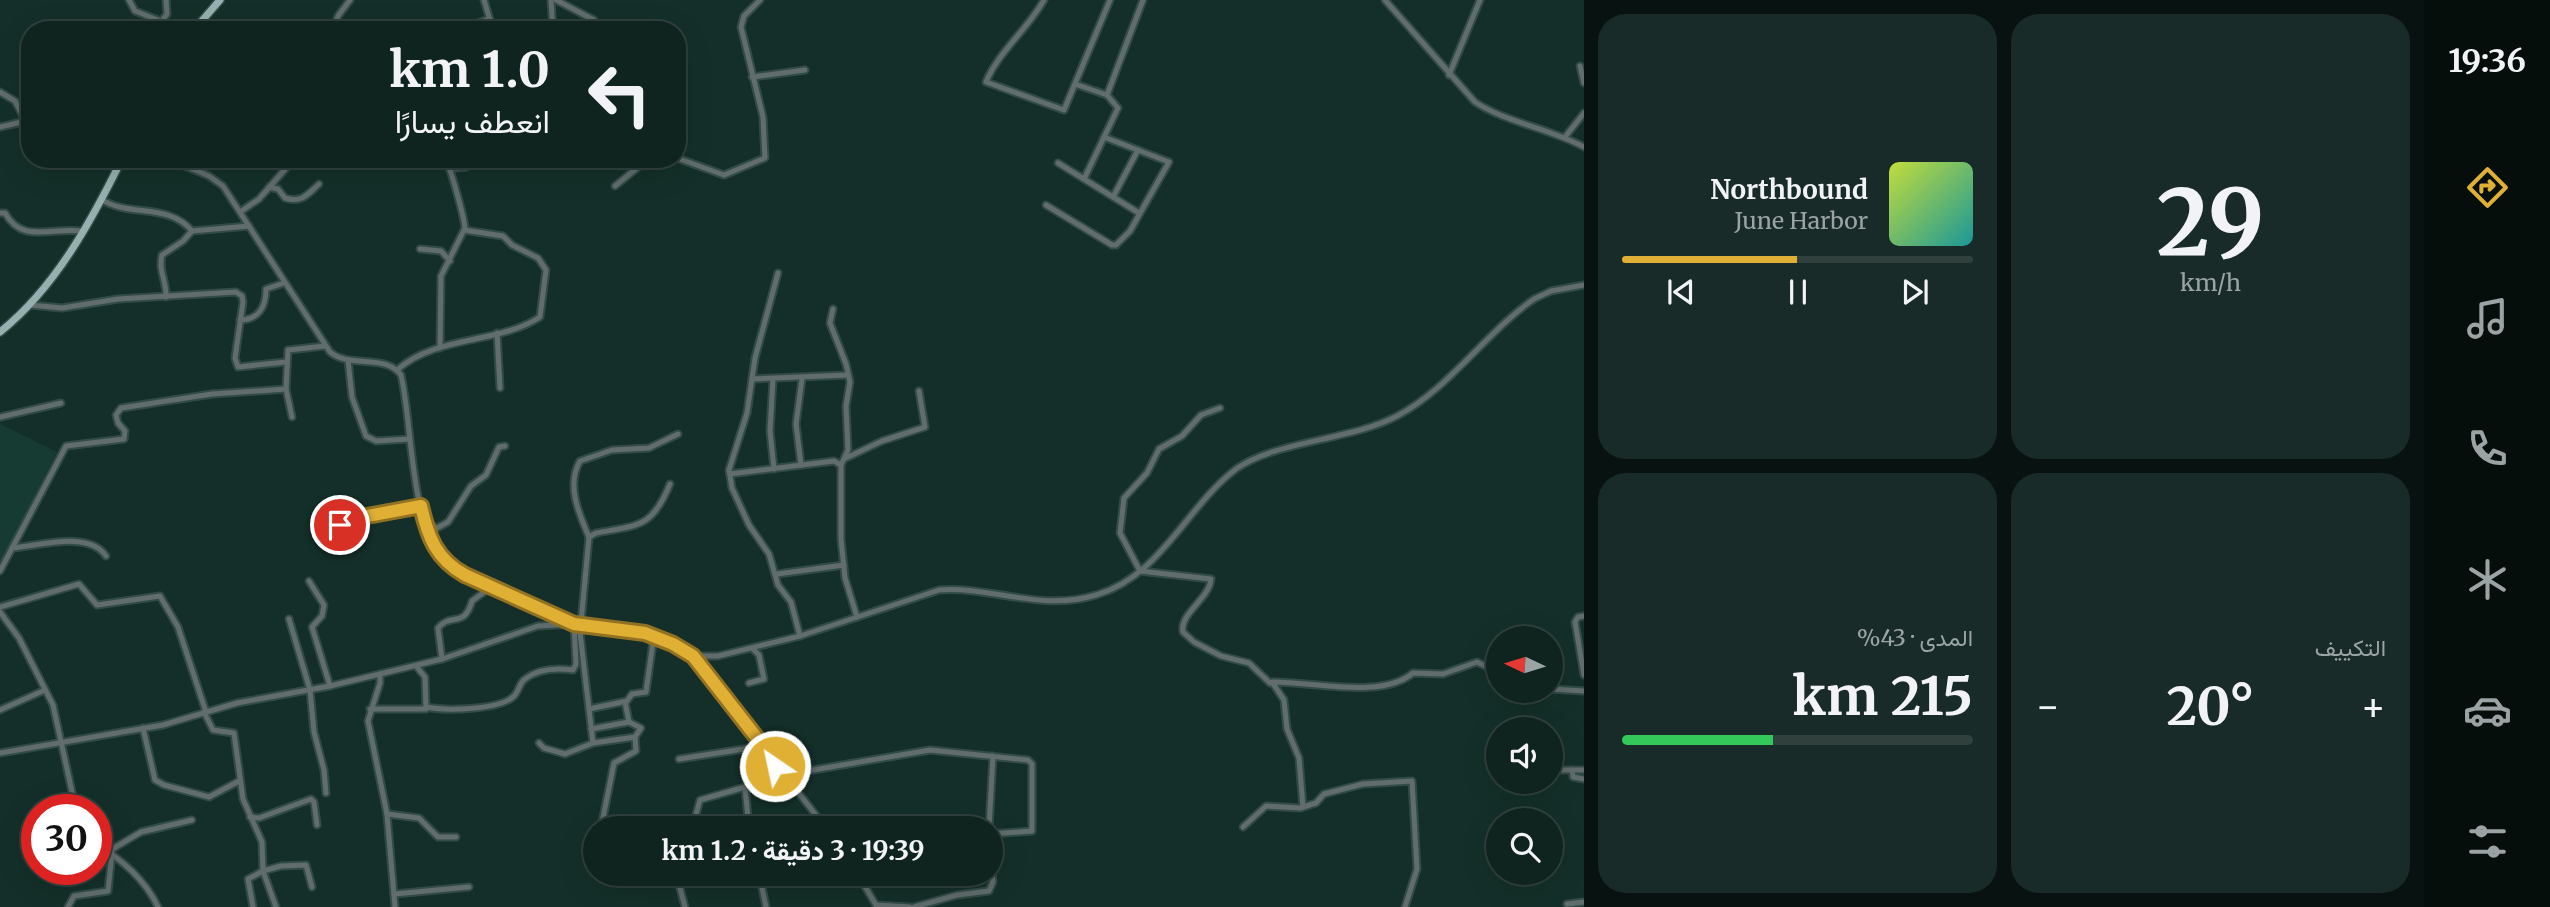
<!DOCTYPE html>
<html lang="ar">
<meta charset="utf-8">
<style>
body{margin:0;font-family:Merriweather,Vazirmatn,serif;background:#182b28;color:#f1f3f6;direction:rtl;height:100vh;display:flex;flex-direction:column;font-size:26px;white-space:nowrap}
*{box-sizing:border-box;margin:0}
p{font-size:23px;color:#9ba4a4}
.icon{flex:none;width:38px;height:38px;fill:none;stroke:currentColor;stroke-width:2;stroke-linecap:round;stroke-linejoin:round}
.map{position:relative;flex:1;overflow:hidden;direction:ltr}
.drawer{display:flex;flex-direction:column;gap:14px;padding:14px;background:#081311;width:840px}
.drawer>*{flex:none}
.guide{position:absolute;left:21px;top:21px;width:665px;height:147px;border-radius:28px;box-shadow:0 7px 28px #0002,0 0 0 2px #2f403d;direction:rtl;background:#0f231f;color:#f1f3f6;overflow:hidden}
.needle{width:46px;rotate:274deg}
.controls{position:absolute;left:1486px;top:626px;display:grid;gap:14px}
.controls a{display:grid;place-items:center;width:77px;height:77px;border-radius:50%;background:#0f231f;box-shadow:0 7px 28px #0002,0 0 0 2px #2f403d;font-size:35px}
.speed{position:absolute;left:21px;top:794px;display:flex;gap:14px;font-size:35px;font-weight:700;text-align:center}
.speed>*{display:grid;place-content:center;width:91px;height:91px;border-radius:50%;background:#0f231f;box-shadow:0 7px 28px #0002,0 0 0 2px #2f403d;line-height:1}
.speed .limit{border:10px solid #d22;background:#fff;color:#111}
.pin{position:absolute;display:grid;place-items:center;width:60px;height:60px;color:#fff;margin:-30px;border:4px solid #fff;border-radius:50%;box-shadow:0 2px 7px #0007}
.me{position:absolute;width:77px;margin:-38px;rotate:326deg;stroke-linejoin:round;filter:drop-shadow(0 0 5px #0008)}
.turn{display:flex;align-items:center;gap:24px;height:147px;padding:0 21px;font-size:32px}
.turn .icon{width:91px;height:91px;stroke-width:2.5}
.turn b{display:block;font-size:49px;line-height:60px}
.big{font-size:52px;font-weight:700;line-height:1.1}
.drawer .widget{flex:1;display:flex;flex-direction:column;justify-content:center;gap:10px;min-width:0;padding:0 24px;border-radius:28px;background:#182b28}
.drawer .dial{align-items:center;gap:0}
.dial b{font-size:91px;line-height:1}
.song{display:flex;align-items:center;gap:21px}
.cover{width:84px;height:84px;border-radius:10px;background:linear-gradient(135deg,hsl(70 70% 55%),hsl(180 70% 35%))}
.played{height:7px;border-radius:4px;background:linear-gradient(90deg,#e0b034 50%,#2f403d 50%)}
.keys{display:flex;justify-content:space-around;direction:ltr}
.heat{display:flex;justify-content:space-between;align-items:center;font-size:38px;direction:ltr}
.charge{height:10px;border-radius:5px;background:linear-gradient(90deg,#34c759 43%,#2f403d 0)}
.drawer .tiles{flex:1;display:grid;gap:14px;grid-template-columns:repeat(2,1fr)}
.trip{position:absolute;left:583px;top:816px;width:420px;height:70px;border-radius:35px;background:#0f231f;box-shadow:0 7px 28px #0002,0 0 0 2px #2f403d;font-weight:700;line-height:70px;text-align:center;direction:rtl}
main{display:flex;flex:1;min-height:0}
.tab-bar{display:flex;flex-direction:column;width:126px;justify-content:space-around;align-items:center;background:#060e0c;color:#9ba4a4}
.tab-bar .icon{width:49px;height:49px}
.tab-bar .active{color:#e0b034}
.tab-bar b{font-size:32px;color:#f1f3f6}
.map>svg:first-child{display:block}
.built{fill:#163b33}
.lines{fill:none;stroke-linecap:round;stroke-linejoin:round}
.minor-casing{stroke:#324b46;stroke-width:9}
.major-casing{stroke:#324b46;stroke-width:10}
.minor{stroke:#606d6c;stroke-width:5}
.major{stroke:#95b0b0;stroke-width:7}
.route-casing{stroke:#927222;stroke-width:18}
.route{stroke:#e0b034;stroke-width:12}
</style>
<main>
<nav class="tab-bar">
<b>19:36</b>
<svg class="icon active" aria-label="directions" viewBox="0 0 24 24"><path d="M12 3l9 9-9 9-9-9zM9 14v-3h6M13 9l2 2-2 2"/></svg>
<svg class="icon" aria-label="music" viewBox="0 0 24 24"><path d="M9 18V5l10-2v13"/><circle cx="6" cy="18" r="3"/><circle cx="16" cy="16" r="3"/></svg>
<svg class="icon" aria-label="phone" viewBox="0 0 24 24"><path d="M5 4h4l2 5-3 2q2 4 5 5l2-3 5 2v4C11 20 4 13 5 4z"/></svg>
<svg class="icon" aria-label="climate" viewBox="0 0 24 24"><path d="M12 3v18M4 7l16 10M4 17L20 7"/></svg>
<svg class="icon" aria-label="car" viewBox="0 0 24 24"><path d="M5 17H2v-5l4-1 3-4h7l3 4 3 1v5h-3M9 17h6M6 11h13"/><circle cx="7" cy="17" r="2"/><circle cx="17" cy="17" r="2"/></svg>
<svg class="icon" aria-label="filters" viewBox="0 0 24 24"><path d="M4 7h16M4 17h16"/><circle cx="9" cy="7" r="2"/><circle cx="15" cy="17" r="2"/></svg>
</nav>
<section class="drawer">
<div class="tiles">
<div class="widget dial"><b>29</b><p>km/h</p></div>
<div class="widget">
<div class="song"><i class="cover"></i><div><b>Northbound</b><p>June Harbor</p></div></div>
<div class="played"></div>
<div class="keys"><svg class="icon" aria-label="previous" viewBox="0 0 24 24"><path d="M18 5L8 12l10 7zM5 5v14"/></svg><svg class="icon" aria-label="pause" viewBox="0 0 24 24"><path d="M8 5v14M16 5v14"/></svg><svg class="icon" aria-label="next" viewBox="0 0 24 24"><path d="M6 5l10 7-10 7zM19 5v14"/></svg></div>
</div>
<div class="widget"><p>التكييف</p>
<div class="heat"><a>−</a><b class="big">20°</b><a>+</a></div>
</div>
<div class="widget"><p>المدى · 43%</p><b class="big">215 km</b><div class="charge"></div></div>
</div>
</section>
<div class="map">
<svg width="1584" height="907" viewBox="0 0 1584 907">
<rect width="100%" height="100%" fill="#142f29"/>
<path class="built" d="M0,424L57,452L0,564Z"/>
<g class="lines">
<g class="minor-casing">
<g id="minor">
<path d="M129,0L135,11L158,20L164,30"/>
<path d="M484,0L493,30"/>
<path d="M551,0L553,30"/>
<path d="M556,0L594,20"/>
<path d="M1044,0C1027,30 999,51 986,82L1064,110L1110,0"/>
<path d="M1385,0L1475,102C1507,123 1549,128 1584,147"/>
<path d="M161,22L167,14L166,0"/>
<path d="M333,30L338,16L350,0"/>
<path d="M459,30L489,19"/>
<path d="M1580,66L1584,83"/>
<path d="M1449,75L1480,0"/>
<path d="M752,77L805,70"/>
<path d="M1075,84L1107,95"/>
<path d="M0,92L15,101L25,120"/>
<path d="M0,127L30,120"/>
<path d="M1565,137L1584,113"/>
<path d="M677,158L724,175L765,158L763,117L741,27L744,16L760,0"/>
<path d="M169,159L209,176L223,186L330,352C351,369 385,353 401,375C413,425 409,529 448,564C472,586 542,610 574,624L576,664L573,670C557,668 538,669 525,679C519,683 519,692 513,697C498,710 446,711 427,707"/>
<path d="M1058,163L1139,213"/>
<path d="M452,168L466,167L474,159"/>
<path d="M1084,179L1118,108L1107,95L1143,0"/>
<path d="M615,186L637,168L643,159"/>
<path d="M269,187L278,189L285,198C302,203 307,195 319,184"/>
<path d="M1113,197L1138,150"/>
<path d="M101,199C129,218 168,202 192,231L249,226"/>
<path d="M1046,205L1112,245H1116L1130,231L1169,162L1104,137"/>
<path d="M240,212L259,199L294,159"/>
<path d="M0,213H5C22,244 51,227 81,231"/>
<path d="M420,249L441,251L450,261"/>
<path d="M778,273L755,358L747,413L729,470L732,488L749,525L769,554L778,585L791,602L800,636"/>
<path d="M166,297C167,282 158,271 162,255L183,241L192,231"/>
<path d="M30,305L62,308L118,299L236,292L242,296L243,302L235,358L238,367L286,362"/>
<path d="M833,309L830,323L846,364L850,382L846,406L848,450L841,465V539L845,578L857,617"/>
<path d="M240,320C259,320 266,306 266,289L284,283"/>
<path d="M497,333L500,388"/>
<path d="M440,348L441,276L465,228C464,217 450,165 445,159"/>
<path d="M348,360L352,397L366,436L376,441L409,439"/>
<path d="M397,370C436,335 499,344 540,317L546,270L538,258L512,245L503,236L464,230"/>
<path d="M752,379L848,375"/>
<path d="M773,379L770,431L774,469"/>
<path d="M1220,408L1201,415L1182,436L1159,449L1147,473L1124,498L1120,533L1140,571L1211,579C1210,598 1179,614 1183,632L1194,642L1221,656L1249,663L1270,683"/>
<path d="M0,417L61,403"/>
<path d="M292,417L286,389L288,350L325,346"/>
<path d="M846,458L882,441L925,427L919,391"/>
<path d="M801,465L796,424L802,379"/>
<path d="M730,474L834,461L841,465"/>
<path d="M425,522L437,528L448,522L471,486L486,475L499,447L505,446"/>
<path d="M324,528L421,506"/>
<path d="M589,537C579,514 566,485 580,461L612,450L649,448L678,434"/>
<path d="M12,548C39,546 89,530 106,556"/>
<path d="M0,571L66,446L124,439L125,431L118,423L116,415L121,408L212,394L286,389"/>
<path d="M777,574L844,565"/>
<path d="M309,581L324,605L322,616L312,627L330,686"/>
<path d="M0,607L79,584L97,605L160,596L178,627L206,712"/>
<path d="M0,612L19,638L53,705L76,810"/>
<path d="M1584,616L1578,617L1575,622L1584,675"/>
<path d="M289,619L310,690L314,732L324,770L326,793"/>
<path d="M693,657L774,760L773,770L753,779L745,787L749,828"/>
<path d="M442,659L438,628C451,612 464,629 472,601L491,587"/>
<path d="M380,674V683L368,721L387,814L395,907"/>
<path d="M749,683L764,679L759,655L753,649"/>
<path d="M1550,689L1584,691"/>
<path d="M625,702L629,722"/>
<path d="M370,709H426L425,677L416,666"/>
<path d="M589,709L627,701L632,694L646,692L654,635"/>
<path d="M0,710L45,690"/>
<path d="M204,712L213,730L234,733L243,799L262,842L263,871L276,907"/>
<path d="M143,728L155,780L164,785L209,797L239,781"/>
<path d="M539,743L544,748L565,754L593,743L635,737L641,728L629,722L591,729"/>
<path d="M593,743L580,633L589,537L596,533C639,525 652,528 670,484"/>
<path d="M0,753L163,725L237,703L330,686L442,659L538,626L574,624L644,633L660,637L693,656H718L800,636L939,590C993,586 1040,612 1096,595C1161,576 1186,507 1236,469C1275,441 1352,440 1397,416C1450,388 1485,333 1534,299L1551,291L1584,285"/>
<path d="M679,759L763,746"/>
<path d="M1550,770H1584"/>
<path d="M1572,770L1573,777L1584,779"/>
<path d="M782,772L807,771L930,750L1028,760L1032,764V831L990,834"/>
<path d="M783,773L826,828"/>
<path d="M1303,807L1299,758L1287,729L1284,700L1272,682C1311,681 1381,700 1413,673L1443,674L1477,662L1498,672"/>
<path d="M387,814L419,818L438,837H456"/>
<path d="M250,817L259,818L311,799L314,802L317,825"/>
<path d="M1243,827L1266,806L1300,808L1316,803L1324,794L1363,784L1412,781L1417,869L1405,907"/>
<path d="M601,828L614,763L636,751L635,737"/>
<path d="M672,828L695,818L700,800L745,787"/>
<path d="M989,828L993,756"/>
<path d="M96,845C121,858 146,881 158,907"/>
<path d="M109,851L141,832L192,820"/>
<path d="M676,873L685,907"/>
<path d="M759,873L766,907"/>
<path d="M857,873L876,905L910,907"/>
<path d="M394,894L469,887"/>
<path d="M1567,904L1584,902"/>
<path d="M68,907L74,896L108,891L112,853"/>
<path d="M253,907L248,879L263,871L281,866L306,865L312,887"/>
<path d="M914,907L957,895L989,891L993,882L990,856"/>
</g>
</g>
<g class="major-casing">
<g id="major">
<path d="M194,30L220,0"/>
<path d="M0,332C55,288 91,222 122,159"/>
</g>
</g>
<use href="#minor" class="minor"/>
<use href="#major" class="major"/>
</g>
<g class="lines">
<g class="route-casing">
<path id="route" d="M340,525L351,519L421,506C428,537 436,559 465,575L574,624L645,633L673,644L693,656L771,756L775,766"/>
</g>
<use href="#route" class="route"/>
</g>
</svg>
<div class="controls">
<a><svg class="needle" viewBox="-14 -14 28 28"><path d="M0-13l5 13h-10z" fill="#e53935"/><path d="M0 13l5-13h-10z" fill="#9ba4a4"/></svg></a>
<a><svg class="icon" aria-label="sound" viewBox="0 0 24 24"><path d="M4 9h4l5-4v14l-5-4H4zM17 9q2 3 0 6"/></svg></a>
<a><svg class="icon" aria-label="search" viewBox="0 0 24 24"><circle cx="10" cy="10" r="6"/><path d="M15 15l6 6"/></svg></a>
</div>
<div class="speed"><div class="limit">30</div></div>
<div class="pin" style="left:340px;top:525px;background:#d93025"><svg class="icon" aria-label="arrive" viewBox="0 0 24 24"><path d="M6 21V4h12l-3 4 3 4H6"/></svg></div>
<svg class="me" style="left:775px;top:766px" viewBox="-20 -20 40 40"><circle r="17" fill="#e0b034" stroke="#fff" stroke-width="3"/><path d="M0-11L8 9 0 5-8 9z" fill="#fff"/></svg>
<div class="trip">19:39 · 3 دقيقة · 1.2 km</div>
<div class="guide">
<div class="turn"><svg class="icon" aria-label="left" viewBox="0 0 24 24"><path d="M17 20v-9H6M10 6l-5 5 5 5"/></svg><div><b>1.0 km</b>انعطف يسارًا</div></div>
</div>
</div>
</main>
